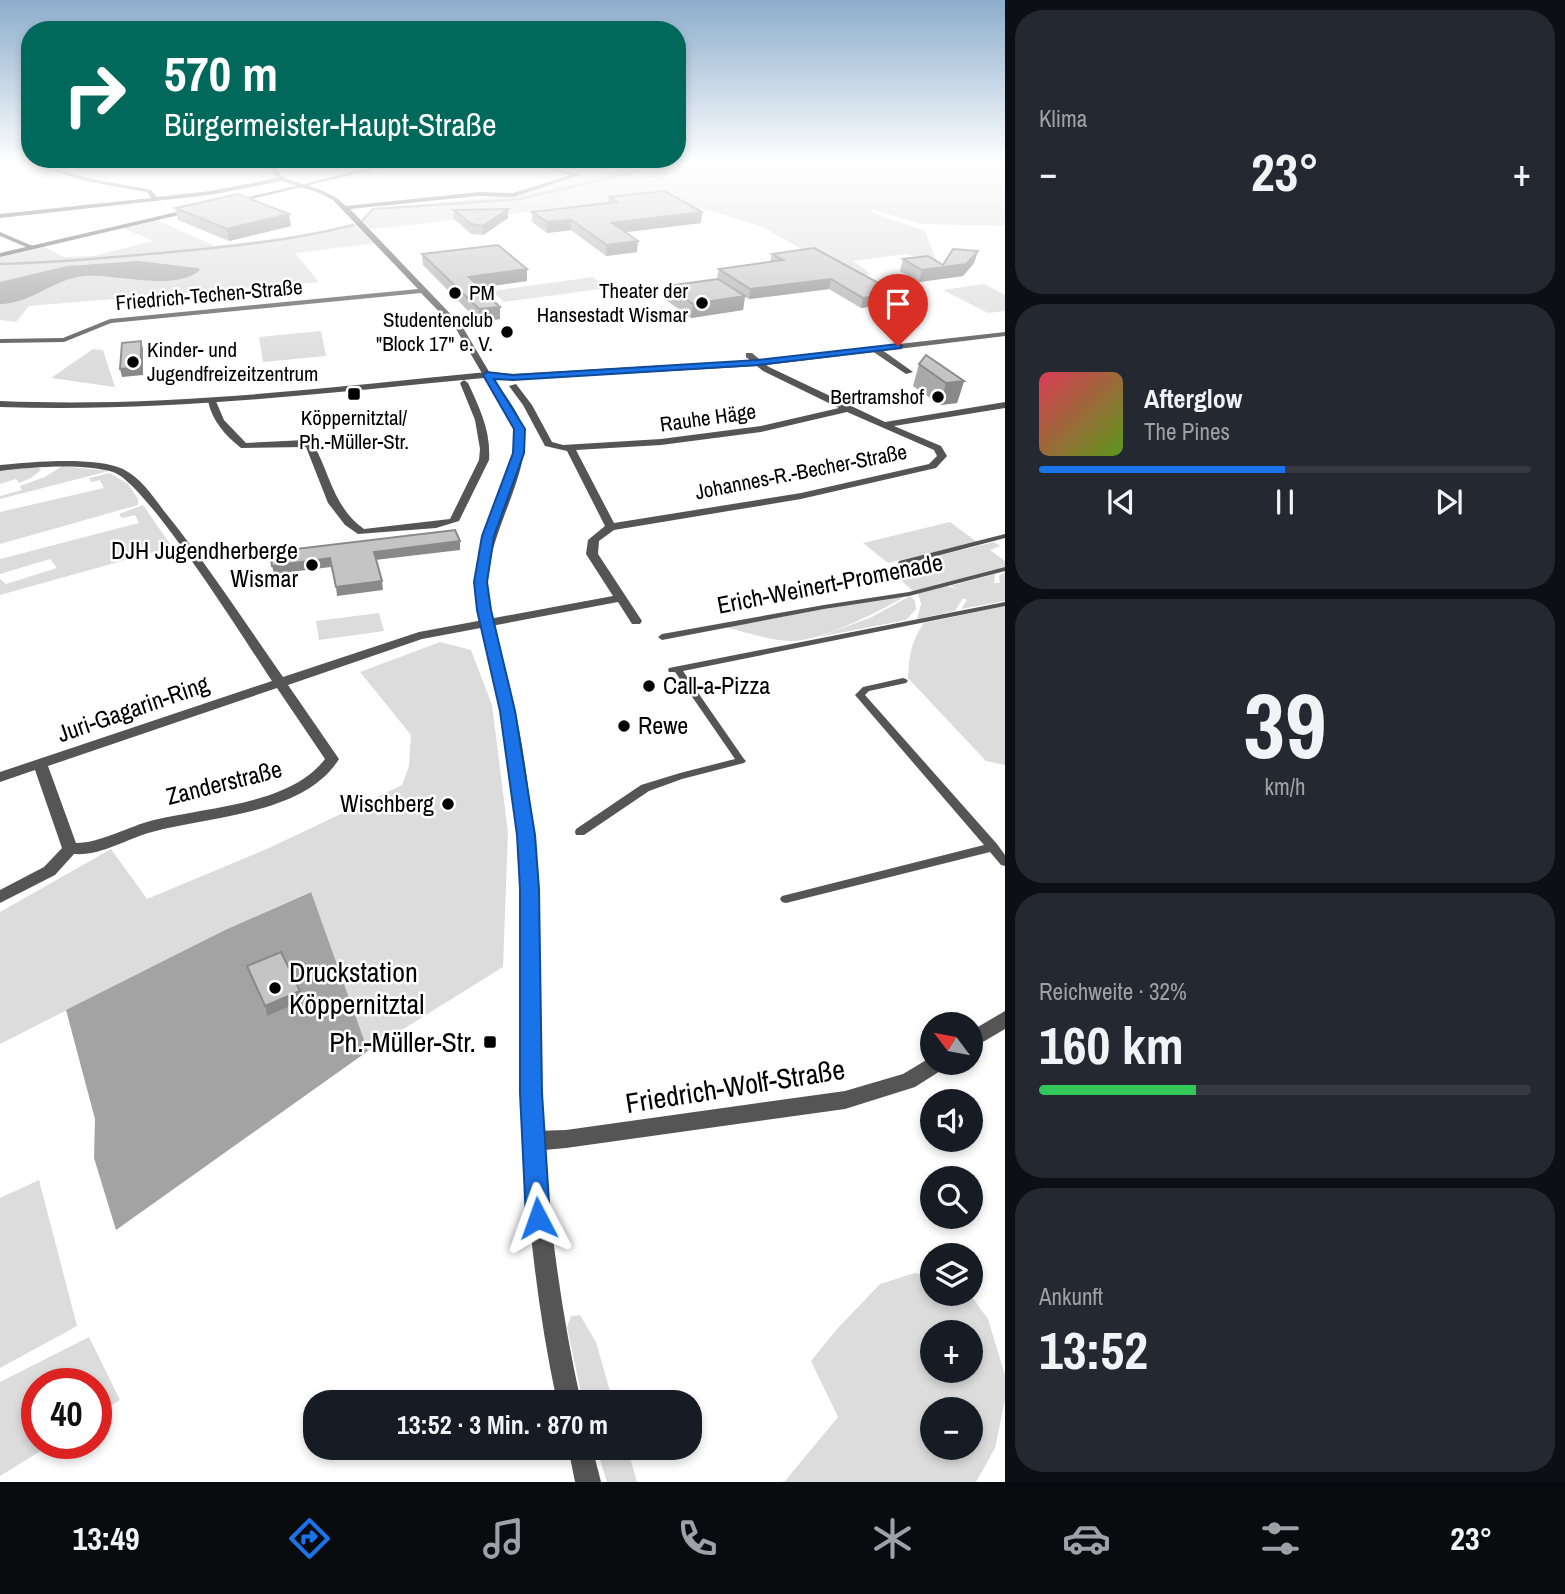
<!DOCTYPE html>
<html lang="de">
<meta charset="utf-8">
<style>
body{margin:0;font-family:"Archivo Narrow",sans-serif;background:#242831;color:#f1f3f6;height:100vh;display:flex;flex-direction:column;font-size:26px;white-space:nowrap}
*{box-sizing:border-box;margin:0}
p{font-size:23px;color:#9ea1a6}
.icon{flex:none;width:38px;height:38px;fill:none;stroke:currentColor;stroke-width:2;stroke-linecap:round;stroke-linejoin:round}
.map{position:relative;flex:1;overflow:hidden}
.sheet{display:flex;flex-direction:column;gap:10px;padding:10px;background:#0d0f14;width:560px}
.sheet>*{flex:none}
.banner{position:absolute;left:21px;top:21px;width:665px;height:147px;border-radius:28px;box-shadow:0 4px 10px #0003;background:#00695c;color:#fff;overflow:hidden}
.needle{width:46px;rotate:302deg}
.tools{position:absolute;left:920px;top:1012px;display:grid;gap:14px}
.tools a{display:grid;place-items:center;width:63px;height:63px;border-radius:50%;background:#171b24;box-shadow:0 4px 10px #0003;font-size:35px}
.speed{position:absolute;left:21px;top:1368px;display:flex;gap:14px;font-size:35px;font-weight:700;text-align:center}
.speed>*{display:grid;place-content:center;width:91px;height:91px;border-radius:50%;background:#171b24;box-shadow:0 4px 10px #0003;line-height:1}
.speed .limit{border:10px solid #d22;background:#fff;color:#111}
.pin{position:absolute;display:grid;place-items:center;width:60px;height:60px;color:#fff;margin:-72px -30px;border-radius:50% 50% 50% 0;rotate:-45deg;box-shadow:0 0 7px #0007}
.pin .icon{rotate:45deg}
.me{position:absolute;width:77px;margin:-38px;rotate:356deg;stroke-linejoin:round;filter:drop-shadow(0 0 5px #0008)}
.turn{display:flex;align-items:center;gap:24px;height:147px;padding:0 28px;font-size:32px}
.turn .icon{width:91px;height:91px;stroke-width:2.5}
.turn b{display:block;font-size:49px;line-height:60px}
.big{font-size:52px;font-weight:800;line-height:1.1}
.sheet .tile{flex:1;display:flex;flex-direction:column;justify-content:center;gap:10px;min-width:0;padding:0 24px;border-radius:28px;background:#242831}
.sheet .dial{align-items:center;gap:0}
.dial b{font-size:91px;line-height:1}
.song{display:flex;align-items:center;gap:21px}
.cover{width:84px;height:84px;border-radius:10px;background:linear-gradient(135deg,hsl(350 70% 55%),hsl(90 70% 35%))}
.played{height:7px;border-radius:4px;background:linear-gradient(90deg,#1a73e8 50%,#363941 50%)}
.keys{display:flex;justify-content:space-around;direction:ltr}
.heat{display:flex;justify-content:space-between;align-items:center;font-size:38px;direction:ltr}
.charge{height:10px;border-radius:5px;background:linear-gradient(90deg,#34c759 32%,#363941 0)}
.trip{position:absolute;left:303px;top:1390px;width:399px;height:70px;border-radius:28px;background:#171b24;box-shadow:0 4px 10px #0003;font-weight:800;line-height:70px;text-align:center}
.menu{display:flex;height:112px;justify-content:space-around;align-items:center;background:#090b0e;color:#9ea1a6}
.menu .icon{width:49px;height:49px}
.menu .on{color:#1a73e8}
.menu b{font-size:32px;color:#f1f3f6}
main{display:flex;flex:1;min-height:0}
.map>svg:first-child{display:block}
.green{fill:#dcdcdc;fill-rule:evenodd}
.water{fill:#a3a3a3}
.lines{fill:none;stroke-linecap:round;stroke-linejoin:round}
.stream{stroke:#a3a3a3;stroke-width:2.5}
.pedestrian{fill:#555;fill-rule:evenodd}
.minor{fill:#555;fill-rule:evenodd}
.tertiary{fill:#555;fill-rule:evenodd}
.wall{fill:#a9a9a9}
.shaded-wall{fill:#898989}
.building{fill:#c4c4c4;stroke:#898989;stroke-width:2}
.route{fill:#1a73e8;stroke:#114b97;stroke-width:2}
.poi-dot{fill:#000;stroke:#fff;stroke-width:2.5}
.labels{text-anchor:middle;stroke-width:5;stroke-linejoin:round;paint-order:stroke}
.far-poi-label{font-size:21px;fill:#000;stroke:#fff;text-anchor:end}
.far-street-label{font-size:21px;fill:#000;stroke:#fff}
.poi-label{font-size:24px;fill:#000;stroke:#fff;text-anchor:end}
.street-label{font-size:24px;fill:#000;stroke:#fff}
.near-poi-label{font-size:28px;fill:#000;stroke:#fff;text-anchor:start}
.near-street-label{font-size:28px;fill:#000;stroke:#fff}
</style>
<main>
<div class="map">
<svg width="1005" height="1482" viewBox="0 0 1005 1482">
<rect width="100%" height="100%" fill="#fff"/>
<g class="green">
<path d="M625,165H1005V226L921,224L874,210L871,212L925,231L936,260L905,254L853,261L871,274L850,277L763,227L665,197L372,229L367,231L377,243L295,253L319,282L29,306L16,322L0,320V257L44,247L64,257L93,256L153,241L121,227L151,220L161,222L215,246L314,234L358,223L373,210L513,195L576,177H593L631,167Z"/>
<path d="M593,277L607,288L504,302L492,291Z"/>
<path d="M984,284L1005,295V311L988,313L943,290Z"/>
<path d="M321,331L326,356L263,362L259,337Z"/>
<path d="M93,349L103,350L115,387L51,378Z"/>
<path d="M62,466L109,471L0,499V496L22,490L20,486L45,477Z"/>
<path d="M39,467L41,470L31,478L19,483L16,479L0,484V470Z"/>
<path d="M110,473L128,484L138,499V505L0,544V512L104,488L100,480L91,482L89,478Z"/>
<path d="M143,505L172,547L0,595V579L6,584L57,568L50,559L0,574V577V559L139,523L135,515L122,518L119,514Z"/>
<path d="M950,522L977,542L888,563L863,543Z"/>
<path d="M994,542L1000,546L990,550L1005,561V567L913,591L887,568Z"/>
<path d="M1005,572V601L961,609L967,600L963,598L955,611L917,619L921,604L918,593L947,586L959,590L950,586L995,574L994,583H1000L999,576Z"/>
<path d="M897,596L904,597C878,612 818,643 788,641C768,640 745,632 725,627Z"/>
<path d="M910,596L915,601L916,609L906,620L818,637L872,617Z"/>
<path d="M1005,606V765L986,761L908,678C909,657 911,641 924,623Z"/>
<path d="M379,613L384,631L319,640L316,621Z"/>
<path d="M440,642L471,650L492,705L508,832L503,967L368,1051L310,892L225,930L0,1044V912L111,849L147,899L269,848L402,785L409,766L411,735L360,672Z"/>
<path d="M39,1180L77,1326L0,1368V1198Z"/>
<path d="M915,1273L933,1277V1293H969L988,1319L1005,1375V1400L995,1448L976,1482H779L785,1481L838,1417L811,1361L838,1328L880,1284ZM933,1332H971V1370H933ZM933,1409H971V1447H933Z"/>
<path d="M580,1315L596,1342L613,1402H583L567,1327L571,1316Z"/>
<path d="M89,1337L120,1400L96,1415V1384H37V1444H52L0,1476V1382Z"/>
<path d="M596,1447H627L637,1482H607Z"/>
</g>
<g class="water">
<path d="M138,261L198,268L200,270C175,292 117,274 87,276C55,277 32,304 0,304V282L67,266Z"/>
<path d="M311,892L368,1051L116,1230L94,1158L95,1119L66,1010L225,930Z"/>
</g>
<g class="lines">
<g class="stream">
<path d="M360,223L373,209L520,199L637,171L643,169L642,165"/>
<path d="M0,264C54,263 107,258 161,253C225,247 291,241 353,225"/>
</g>
<g class="pedestrian">
<path d="M1005,534V538L902,565L898,563L899,561Z"/>
<path d="M1005,567V571L909,596L824,609L662,640L658,637L662,634L824,605L909,592Z"/>
<path d="M1005,602V606L683,671L744,759L746,761L744,763L682,779L649,791L584,835H576L575,832L576,829L641,785L680,773L735,759L675,672H669L668,670L669,668Z"/>
<path d="M903,678L906,679L908,681L906,683L869,691L865,695L997,844L1005,855V866L1001,865L990,852L786,903L782,902L780,899L782,896L786,895L984,845L855,695L863,687Z"/>
</g>
<g class="minor">
<path d="M38,165L88,178L151,190L157,197L210,191L278,178L267,165H272L284,178L321,190L337,198L346,206L479,192L513,193L571,175L538,165L580,175L513,197L479,196L350,209L462,326L491,375L487,378L483,375L456,329L421,293L111,323L64,342L0,343V339L63,338L110,319L418,289L333,200L317,192L282,181L210,195L0,218V214L151,198L147,192L85,181Z"/>
<path d="M0,232L35,247L36,248L31,249L0,236Z"/>
<path d="M872,347H878L913,372L906,374L872,351Z"/>
<path d="M746,353H752L769,367L885,422L1005,402V408L894,426L941,446L947,456L936,468L801,499L614,530L599,541L598,554L642,621L640,624H632L618,602L422,639L288,685L339,759C304,815 210,816 152,832C126,839 101,856 74,854L55,875L0,903V890L44,867L62,848L35,770L0,782V772L272,681C247,644 147,483 113,472C82,463 32,467 0,471V465C31,462 95,456 123,469C141,478 152,495 164,511C207,564 244,621 283,677L419,632L613,596L586,554L588,540L605,526L567,451L545,446L523,405L509,386L516,384L532,405L552,442L563,445L661,439L761,426L839,408L763,371L746,357ZM847,412L934,450L937,456L929,464L801,493L614,523L576,450L661,445L761,432ZM277,688L325,759C290,805 206,807 154,820C129,826 101,843 76,843L48,766Z"/>
<path d="M464,380L468,383C480,409 491,431 489,460L459,521L436,528L358,534L345,525L328,503L306,447L241,448C226,436 212,421 208,401L215,399L224,420L246,443L305,440L313,443C330,474 334,508 364,529L450,519L479,460L480,449L475,420L460,383Z"/>
<path d="M1005,1011V1029L971,1049V1031Z"/>
<path d="M933,1056V1062H947L945,1068L915,1087L845,1109L566,1148L533,1151L526,1148L523,1141L526,1134L533,1131L566,1130L845,1091L903,1074Z"/>
</g>
<g class="tertiary">
<path d="M384,165H392L231,204L228,202Z"/>
<path d="M194,208L196,211L0,257V253Z"/>
<path d="M1005,332V336L758,366L513,380L493,378C503,393 518,410 523,428C534,471 484,538 487,591C489,623 502,653 509,683C522,735 529,787 534,840C539,905 536,970 538,1035C542,1159 554,1281 581,1402H557C531,1281 522,1159 520,1035C519,970 523,905 518,840C515,787 508,734 496,683C489,654 478,626 476,596C471,540 525,472 514,428C509,410 494,393 484,378C323,393 163,413 0,407V401C164,408 324,388 487,372L513,374L758,360Z"/>
<path d="M568,1447H592L601,1482H575Z"/>
</g>
</g>
<g class="wall">
<path d="M609,197L702,212L701,223L625,232L637,252L606,256L571,230L547,233L532,222V212L608,203Z"/>
<path d="M175,208L291,226L229,241L178,220Z"/>
<path d="M454,210L508,218L483,235L471,234L454,219Z"/>
<path d="M978,251L974,263L963,276L919,282L900,271L903,259L943,265Z"/>
<path d="M422,254L527,281L480,287L500,319L479,322L423,265Z"/>
<path d="M772,254L897,293L895,303L861,308L829,289L749,299L745,297L743,310L691,318L666,300L667,286L734,289L717,278L719,269L770,262Z"/>
<path d="M919,364L964,381L957,403L940,405L913,386Z"/>
<path d="M247,966L302,1001L267,1016L250,975Z"/>
</g>
<g class="shaded-wall">
<path d="M99,164H117L100,167Z"/>
<path d="M508,209V218L483,235V226Z"/>
<path d="M702,212L701,223L611,234L612,223Z"/>
<path d="M289,214L291,226L229,241L227,229Z"/>
<path d="M571,220V230L547,233V222Z"/>
<path d="M638,241L637,252L606,256L607,245Z"/>
<path d="M978,251L974,263L963,276L919,282L922,270L966,264Z"/>
<path d="M527,269V281L470,289L469,277Z"/>
<path d="M831,279L829,289L749,299L750,289Z"/>
<path d="M897,293L895,303L861,308L863,298Z"/>
<path d="M745,296L743,310L691,318L693,304Z"/>
<path d="M500,307V319L479,322V309Z"/>
<path d="M141,341L143,348V375L122,377L120,369Z"/>
<path d="M964,381L957,403L940,405L946,383Z"/>
<path d="M460,541V550L375,560L374,552Z"/>
<path d="M330,558L331,567L274,574L272,566Z"/>
<path d="M382,581L383,590L337,596L336,587Z"/>
<path d="M300,991L302,1001L267,1016L265,1006Z"/>
</g>
<g class="building">
<path d="M664,191L702,212L612,223L638,241L607,245L571,220L547,222L532,212L617,202L609,197Z"/>
<path d="M238,194L289,214L227,229L175,208Z"/>
<path d="M508,209L483,226L471,224L454,210Z"/>
<path d="M498,245L527,269L469,277L500,307L479,309L422,254Z"/>
<path d="M814,248L897,293L863,298L831,279L750,289L719,269L783,260L772,254Z"/>
<path d="M953,249L978,251L966,264L922,270L903,259L928,256L943,265Z"/>
<path d="M718,279L745,296L693,304L667,286Z"/>
<path d="M141,341V367L120,369L122,343Z"/>
<path d="M926,355L964,381L946,383L919,364Z"/>
<path d="M455,530L460,541L374,552L382,581L336,587L330,558L272,566L270,552Z"/>
<path d="M281,952L300,991L265,1006L247,966Z"/>
</g>
<linearGradient id="sky" x2="0" y2="1"><stop stop-color="#8cadcc"/><stop offset="0.44" stop-color="#fff"/><stop offset="1" stop-color="#fff" stop-opacity="0"/></linearGradient>
<rect width="1005" height="372" fill="url(#sky)"/>
<path class="route" d="M898,344L902,346L901,348L758,365L513,380L494,379L525,429L524,453L494,536L487,582L491,610L515,711L535,835L539,889L542,1093L550,1218L546,1227L538,1230L529,1227L526,1218L520,1093V889L517,835L500,711L477,610L474,582L482,536L513,453L514,429L483,375L487,372L513,375L758,360Z"/>
<g class="poi-dot">
<circle cx="455" cy="293" r="7"/>
<circle cx="702" cy="303" r="7"/>
<circle cx="507" cy="332" r="7"/>
<circle cx="133" cy="362" r="7"/>
<rect x="347" y="387" width="14" height="14" rx="3.5"/>
<circle cx="938" cy="397" r="7"/>
<circle cx="312" cy="565" r="7"/>
<circle cx="649" cy="686" r="7"/>
<circle cx="624" cy="726" r="7"/>
<circle cx="448" cy="804" r="7"/>
<circle cx="275" cy="988" r="7"/>
<rect x="483" y="1035" width="14" height="14" rx="3.5"/>
</g>
<g class="labels">
<g class="far-poi-label">
<text x="688" y="298">Theater der<tspan x="688" dy="24">Hansestadt Wismar</tspan></text>
<text x="469" y="300" text-anchor="start">PM</text>
<text x="493" y="327">Studentenclub<tspan x="493" dy="24">"Block 17" e. V.</tspan></text>
<text x="147" y="357" text-anchor="start">Kinder- und<tspan x="147" dy="24">Jugendfreizeitzentrum</tspan></text>
<text x="924" y="404">Bertramshof</text>
<text x="354" y="425" text-anchor="middle">Köppernitztal/<tspan x="354" dy="24">Ph.-Müller-Str.</tspan></text>
</g>
<g class="far-street-label">
<text transform="translate(209 295) rotate(-5)" y="7">Friedrich-Techen-Straße</text>
<text transform="translate(708 418) rotate(-8)" y="7">Rauhe Häge</text>
<text transform="translate(801 472) rotate(-11)" y="7">Johannes-R.-Becher-Straße</text>
</g>
<g class="poi-label">
<text x="298" y="559">DJH Jugendherberge<tspan x="298" dy="28">Wismar</tspan></text>
<text x="663" y="694" text-anchor="start">Call-a-Pizza</text>
<text x="638" y="734" text-anchor="start">Rewe</text>
<text x="434" y="812">Wischberg</text>
</g>
<g class="street-label">
<text transform="translate(830 584) rotate(-11)" y="8">Erich-Weinert-Promenade</text>
<text transform="translate(133 709) rotate(-19)" y="8">Juri-Gagarin-Ring</text>
<text transform="translate(224 783) rotate(-14)" y="8">Zanderstraße</text>
</g>
<g class="near-poi-label">
<text x="289" y="982">Druckstation<tspan x="289" dy="32">Köppernitztal</tspan></text>
<text x="476" y="1052" text-anchor="end">Ph.-Müller-Str.</text>
</g>
<g class="near-street-label">
<text transform="translate(735 1086) rotate(-9)" y="10">Friedrich-Wolf-Straße</text>
</g>
</g>
</svg>
<div class="tools">
<a><svg class="needle" viewBox="-14 -14 28 28"><path d="M0-13l5 13h-10z" fill="#e53935"/><path d="M0 13l5-13h-10z" fill="#9ea1a6"/></svg></a>
<a><svg class="icon" aria-label="sound" viewBox="0 0 24 24"><path d="M4 9h4l5-4v14l-5-4H4zM17 9q2 3 0 6"/></svg></a>
<a><svg class="icon" aria-label="search" viewBox="0 0 24 24"><circle cx="10" cy="10" r="6"/><path d="M15 15l6 6"/></svg></a>
<a><svg class="icon" aria-label="layers" viewBox="0 0 24 24"><path d="M12 4l9 5-9 5-9-5zM3 14l9 5 9-5"/></svg></a>
<a>+</a>
<a>−</a>
</div>
<div class="speed"><div class="limit">40</div></div>
<div class="pin" style="left:898px;top:346px;background:#d93025"><svg class="icon" aria-label="arrive" viewBox="0 0 24 24"><path d="M6 21V4h12l-3 4 3 4H6"/></svg></div>
<svg class="me" style="left:538px;top:1218px" viewBox="-20 -20 40 40"><path d="M0-17L14 15 0 8-14 15z" fill="#1a73e8" stroke="#fff" stroke-width="4"/></svg>
<div class="trip">13:52 · 3 Min. · 870 m</div>
<div class="banner">
<div class="turn"><svg class="icon" aria-label="right" viewBox="0 0 24 24"><path d="M7 20v-9h11M14 6l5 5-5 5"/></svg><div><b>570 m</b>Bürgermeister-Haupt-Straße</div></div>
</div>
</div>
<section class="sheet">
<div class="tile"><p>Klima</p>
<div class="heat"><a>−</a><b class="big">23°</b><a>+</a></div>
</div>
<div class="tile">
<div class="song"><i class="cover"></i><div><b>Afterglow</b><p>The Pines</p></div></div>
<div class="played"></div>
<div class="keys"><svg class="icon" aria-label="previous" viewBox="0 0 24 24"><path d="M18 5L8 12l10 7zM5 5v14"/></svg><svg class="icon" aria-label="pause" viewBox="0 0 24 24"><path d="M8 5v14M16 5v14"/></svg><svg class="icon" aria-label="next" viewBox="0 0 24 24"><path d="M6 5l10 7-10 7zM19 5v14"/></svg></div>
</div>
<div class="tile dial"><b>39</b><p>km/h</p></div>
<div class="tile"><p>Reichweite · 32%</p><b class="big">160 km</b><div class="charge"></div></div>
<div class="tile"><p>Ankunft</p><b class="big">13:52</b></div>
</section>
</main>
<nav class="menu">
<b>13:49</b>
<svg class="icon on" aria-label="directions" viewBox="0 0 24 24"><path d="M12 3l9 9-9 9-9-9zM9 14v-3h6M13 9l2 2-2 2"/></svg>
<svg class="icon" aria-label="music" viewBox="0 0 24 24"><path d="M9 18V5l10-2v13"/><circle cx="6" cy="18" r="3"/><circle cx="16" cy="16" r="3"/></svg>
<svg class="icon" aria-label="phone" viewBox="0 0 24 24"><path d="M5 4h4l2 5-3 2q2 4 5 5l2-3 5 2v4C11 20 4 13 5 4z"/></svg>
<svg class="icon" aria-label="climate" viewBox="0 0 24 24"><path d="M12 3v18M4 7l16 10M4 17L20 7"/></svg>
<svg class="icon" aria-label="car" viewBox="0 0 24 24"><path d="M5 17H2v-5l4-1 3-4h7l3 4 3 1v5h-3M9 17h6M6 11h13"/><circle cx="7" cy="17" r="2"/><circle cx="17" cy="17" r="2"/></svg>
<svg class="icon" aria-label="filters" viewBox="0 0 24 24"><path d="M4 7h16M4 17h16"/><circle cx="9" cy="7" r="2"/><circle cx="15" cy="17" r="2"/></svg>
<b>23°</b>
</nav>
